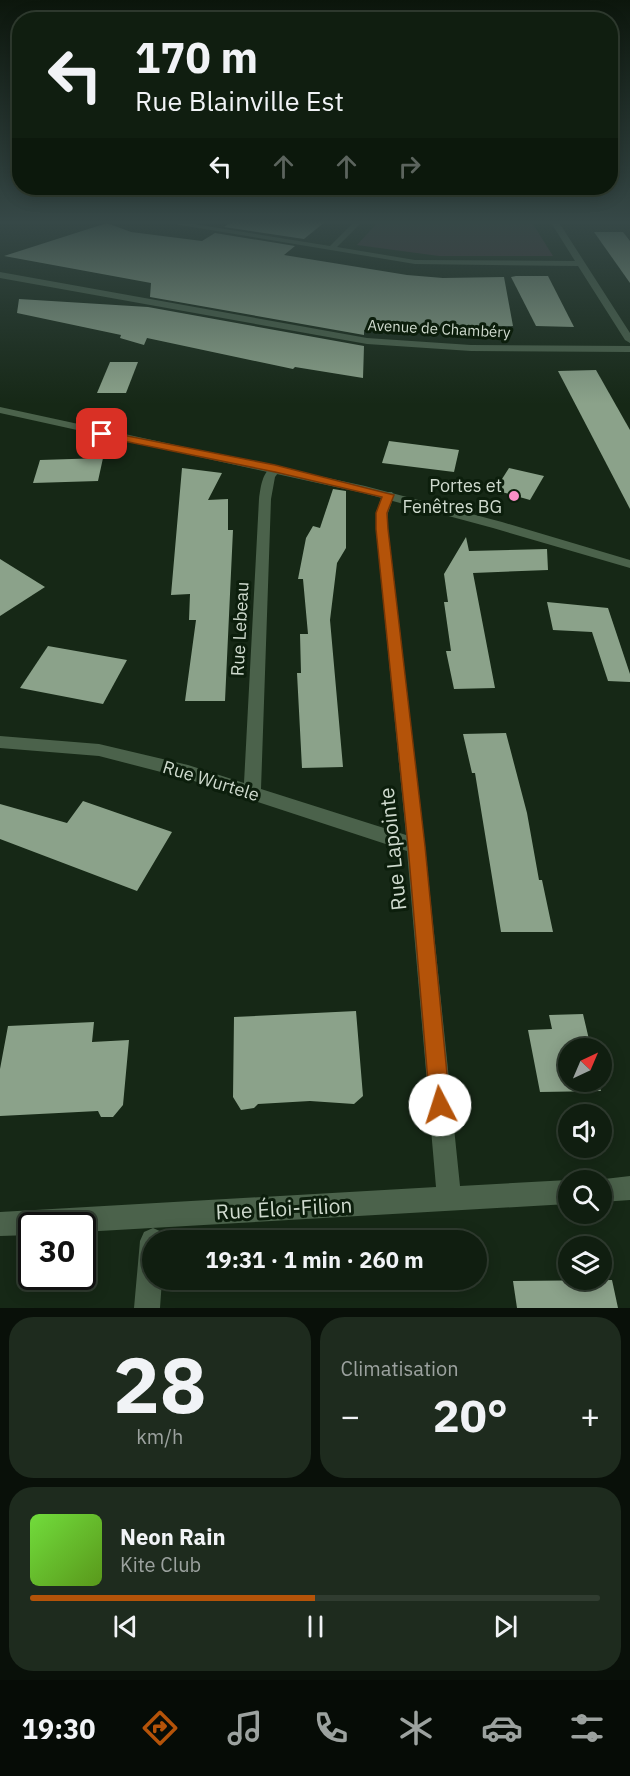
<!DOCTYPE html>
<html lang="fr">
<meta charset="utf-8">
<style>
body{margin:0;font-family:"IBM Plex Sans",sans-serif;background:#1e2b1e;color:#f1f3f6;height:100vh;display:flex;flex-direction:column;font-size:22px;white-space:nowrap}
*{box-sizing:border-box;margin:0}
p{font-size:20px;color:#9ca29f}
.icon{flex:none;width:33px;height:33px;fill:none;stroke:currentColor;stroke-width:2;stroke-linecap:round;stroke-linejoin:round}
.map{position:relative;height:1308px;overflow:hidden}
.side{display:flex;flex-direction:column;gap:9px;padding:9px;background:#091009;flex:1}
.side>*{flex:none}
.guide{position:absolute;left:12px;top:12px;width:606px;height:183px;border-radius:24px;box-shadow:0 3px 15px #0003,0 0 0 2px #303c30;background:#101e10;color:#f1f3f6;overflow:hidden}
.needle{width:39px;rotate:44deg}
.buttons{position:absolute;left:558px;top:1038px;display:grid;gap:12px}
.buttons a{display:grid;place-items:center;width:54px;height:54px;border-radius:50%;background:#101e10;box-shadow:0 3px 15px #0003,0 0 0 2px #303c30;font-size:30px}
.speed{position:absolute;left:18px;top:1212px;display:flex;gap:12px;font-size:30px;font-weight:700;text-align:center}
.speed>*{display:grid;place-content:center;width:78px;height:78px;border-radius:50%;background:#101e10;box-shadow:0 3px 15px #0003,0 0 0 2px #303c30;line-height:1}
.speed .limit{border:3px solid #111;border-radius:9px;background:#fff;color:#111}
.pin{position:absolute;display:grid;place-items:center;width:51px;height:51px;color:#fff;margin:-26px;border-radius:12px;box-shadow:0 3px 9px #0006}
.me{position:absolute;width:66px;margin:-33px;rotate:355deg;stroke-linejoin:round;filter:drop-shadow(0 0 4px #0008)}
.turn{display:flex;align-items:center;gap:21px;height:126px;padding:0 24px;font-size:27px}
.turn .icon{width:78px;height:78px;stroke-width:2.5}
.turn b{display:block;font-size:42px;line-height:51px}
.lanes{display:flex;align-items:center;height:57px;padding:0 24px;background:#0003;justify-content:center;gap:30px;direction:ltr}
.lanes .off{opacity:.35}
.big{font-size:45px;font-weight:700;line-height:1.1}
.side .tile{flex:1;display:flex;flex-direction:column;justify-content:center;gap:9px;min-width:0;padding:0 21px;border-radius:24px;background:#1e2b1e}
.side .dial{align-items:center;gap:0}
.dial b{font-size:78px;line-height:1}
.song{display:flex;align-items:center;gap:18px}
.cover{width:72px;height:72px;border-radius:9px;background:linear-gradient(135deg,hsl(100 70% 55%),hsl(90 70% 35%))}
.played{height:6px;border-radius:3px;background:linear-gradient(90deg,#b45309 50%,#303c30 50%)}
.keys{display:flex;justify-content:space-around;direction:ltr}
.heat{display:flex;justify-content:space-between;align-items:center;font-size:33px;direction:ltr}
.side .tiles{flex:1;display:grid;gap:9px;grid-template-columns:1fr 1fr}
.tile:last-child{grid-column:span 2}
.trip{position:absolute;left:142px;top:1230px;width:345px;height:60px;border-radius:30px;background:#101e10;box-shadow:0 3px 15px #0003,0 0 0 2px #303c30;font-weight:700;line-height:60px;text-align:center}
.dock{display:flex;height:96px;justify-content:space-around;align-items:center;background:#060c06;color:#9ca29f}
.dock .icon{width:42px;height:42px}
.dock .selected{color:#b45309}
.dock b{font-size:27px;color:#f1f3f6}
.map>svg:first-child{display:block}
.green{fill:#46313b}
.building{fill:#8ba28a}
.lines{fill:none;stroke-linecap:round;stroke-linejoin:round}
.minor{fill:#4b624b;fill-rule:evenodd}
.tertiary{fill:#4b624b;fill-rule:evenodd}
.route{fill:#b45309;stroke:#753606;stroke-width:1.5}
.poi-dot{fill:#fa8fc7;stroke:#0c1e0c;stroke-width:2}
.labels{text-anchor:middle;stroke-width:6;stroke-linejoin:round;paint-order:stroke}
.far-street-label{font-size:15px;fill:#cfdace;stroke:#0c1e0c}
.poi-label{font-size:18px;fill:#cfdace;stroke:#0c1e0c;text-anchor:end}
.street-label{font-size:18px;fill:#cfdace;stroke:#0c1e0c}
.near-street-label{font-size:21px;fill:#cfdace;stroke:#0c1e0c}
</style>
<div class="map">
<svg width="630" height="1308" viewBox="0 0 630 1308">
<rect width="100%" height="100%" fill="#162816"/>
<path class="green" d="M379,221H531L553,256H439L357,245Z"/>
<g class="building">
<path d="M233,221H326L304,239L224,227Z"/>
<path d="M107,223L131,232L202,241L215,233L295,246L284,255L407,275L443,278L504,277L513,326L364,330V335L150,297L151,283L4,256Z"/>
<path d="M594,232H623L630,241V283Z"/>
<path d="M516,276H548L574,327L536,326L511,277Z"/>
<path d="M19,299L148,307L364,346L363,378L295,367L293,369L147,338L144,345L120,338L121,335L17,313Z"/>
<path d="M110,362H138L126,393H97Z"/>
<path d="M596,370L630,430V509L558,371Z"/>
<path d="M389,441L459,450L454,472L382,463Z"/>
<path d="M103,458L98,481L33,483L40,460Z"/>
<path d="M182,468L222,473L208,500L228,499V530H233L225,701H185L196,620H189L190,594L171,595Z"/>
<path d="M509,468L544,476L530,500L495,490Z"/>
<path d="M333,489L346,491V548L337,563L330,620L343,767L302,768L297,673H301L300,634H308L303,579H298L306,538L313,526L320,528Z"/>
<path d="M466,537L469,551L547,549L548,570L473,573L495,688L454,689L446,651H451L444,602H448L444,574Z"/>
<path d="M0,559L45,587L0,616Z"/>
<path d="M547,602L608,608L630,674V682L608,681L592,632L553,630Z"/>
<path d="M48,646L127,660L103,704L20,688Z"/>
<path d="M506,733L527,813L539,880H542L553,932H501L475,773H472L463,734Z"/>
<path d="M83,801L172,832L137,891L0,839V804L67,823Z"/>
<path d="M356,1011L363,1096L354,1104L310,1101L258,1104L254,1108L241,1110L233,1097L234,1017Z"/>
<path d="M583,1014L591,1048H568V1082H598L601,1091L540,1092L528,1030L552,1029L549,1015Z"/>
<path d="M94,1022L92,1042L129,1040L123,1105L113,1117H101L98,1111L0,1116V1069L8,1026Z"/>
<path d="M612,1280L618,1308H517L513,1281Z"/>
</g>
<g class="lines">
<g class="minor">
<path d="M156,221H175L330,246L355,221H363L337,247L415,260L575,261L550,221H630V223L560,224L630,333V343L625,340L578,266L415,264Z"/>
<path d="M0,272L367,338L471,345L630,346V352L471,351L367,344L0,278Z"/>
<path d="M275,465L281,469L275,477L271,499L261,789L406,835L376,529V513L382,495L384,492H392L394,495L388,513V529L425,846L460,1186L568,1180V1204L82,1232V1226H32V1235L0,1236V1212L436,1187L407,851L188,779L99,756L0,748V736L99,744L188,765L244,783L259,499C261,486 262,471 275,465Z"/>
<path d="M630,1176V1200L602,1202V1180H596Z"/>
<path d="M153,1228L162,1232L165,1240H153V1280H162L160,1308H134L140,1241L144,1232Z"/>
</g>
<path class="tertiary" d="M0,407L365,486L502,522L630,560V568L493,528L363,493L0,413Z"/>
</g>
<linearGradient id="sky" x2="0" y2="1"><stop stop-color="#0c160c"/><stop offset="0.55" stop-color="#364847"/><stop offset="1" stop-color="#364847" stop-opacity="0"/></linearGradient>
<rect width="630" height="404" fill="url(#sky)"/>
<path class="route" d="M102,431L275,465L394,495L387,513L388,529L425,846L450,1105L447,1112L440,1115L433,1112L430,1105L408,846L376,529V513L382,497L275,472L99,436V432Z"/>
<circle class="poi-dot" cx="514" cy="496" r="6"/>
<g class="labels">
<g class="far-street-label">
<text transform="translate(439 329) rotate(3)" y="5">Avenue de Chambéry</text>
</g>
<g class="poi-label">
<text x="502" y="492">Portes et<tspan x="502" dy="21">Fenêtres BG</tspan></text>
</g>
<g class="street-label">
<text transform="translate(240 629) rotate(-87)" y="6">Rue Lebeau</text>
<text transform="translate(211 781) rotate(17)" y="6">Rue Wurtele</text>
</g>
<g class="near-street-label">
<text transform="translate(393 849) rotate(-96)" y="7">Rue Lapointe</text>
<text transform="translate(284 1209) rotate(-3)" y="7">Rue Éloi-Filion</text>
</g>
</g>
</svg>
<div class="buttons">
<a><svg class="needle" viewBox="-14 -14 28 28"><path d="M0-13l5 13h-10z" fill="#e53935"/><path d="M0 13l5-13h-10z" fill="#9ca29f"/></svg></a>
<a><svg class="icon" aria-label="sound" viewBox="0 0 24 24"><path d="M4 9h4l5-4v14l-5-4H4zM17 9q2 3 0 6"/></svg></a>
<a><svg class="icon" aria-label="search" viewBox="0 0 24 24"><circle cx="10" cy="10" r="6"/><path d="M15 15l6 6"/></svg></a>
<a><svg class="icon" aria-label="layers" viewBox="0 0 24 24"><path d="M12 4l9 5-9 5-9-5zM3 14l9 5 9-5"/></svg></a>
</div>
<div class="speed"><div class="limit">30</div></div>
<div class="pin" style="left:102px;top:434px;background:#d93025"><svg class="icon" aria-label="arrive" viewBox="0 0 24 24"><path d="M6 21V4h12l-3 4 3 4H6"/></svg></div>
<svg class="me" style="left:440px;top:1105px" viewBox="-20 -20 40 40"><circle r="19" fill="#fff"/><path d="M0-13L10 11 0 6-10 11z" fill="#b45309"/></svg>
<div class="trip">19:31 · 1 min · 260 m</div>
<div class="guide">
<div class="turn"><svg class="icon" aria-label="left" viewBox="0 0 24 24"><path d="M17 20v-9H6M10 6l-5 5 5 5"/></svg><div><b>170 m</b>Rue Blainville Est</div></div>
<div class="lanes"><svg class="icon" aria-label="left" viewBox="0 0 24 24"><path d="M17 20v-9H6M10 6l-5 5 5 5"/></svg><svg class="icon off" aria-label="ahead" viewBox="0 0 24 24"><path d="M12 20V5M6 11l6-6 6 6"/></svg><svg class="icon off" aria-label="ahead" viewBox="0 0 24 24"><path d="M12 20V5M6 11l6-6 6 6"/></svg><svg class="icon off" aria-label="right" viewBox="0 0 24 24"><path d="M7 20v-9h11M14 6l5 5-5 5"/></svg></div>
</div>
</div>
<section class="side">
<div class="tiles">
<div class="tile dial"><b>28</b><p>km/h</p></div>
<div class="tile"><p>Climatisation</p>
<div class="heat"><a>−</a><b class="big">20°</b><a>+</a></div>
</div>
<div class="tile">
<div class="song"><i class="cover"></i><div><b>Neon Rain</b><p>Kite Club</p></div></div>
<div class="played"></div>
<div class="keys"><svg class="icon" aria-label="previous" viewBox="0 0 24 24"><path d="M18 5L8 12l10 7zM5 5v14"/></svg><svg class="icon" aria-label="pause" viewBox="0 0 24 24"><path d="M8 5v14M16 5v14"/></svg><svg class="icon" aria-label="next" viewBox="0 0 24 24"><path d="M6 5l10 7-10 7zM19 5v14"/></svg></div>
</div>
</div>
</section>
<nav class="dock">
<b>19:30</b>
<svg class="icon selected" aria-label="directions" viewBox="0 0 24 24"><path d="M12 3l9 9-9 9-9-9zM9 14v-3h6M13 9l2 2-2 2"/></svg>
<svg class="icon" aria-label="music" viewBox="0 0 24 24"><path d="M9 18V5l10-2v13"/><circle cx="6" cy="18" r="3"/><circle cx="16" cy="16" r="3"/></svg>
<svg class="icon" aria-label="phone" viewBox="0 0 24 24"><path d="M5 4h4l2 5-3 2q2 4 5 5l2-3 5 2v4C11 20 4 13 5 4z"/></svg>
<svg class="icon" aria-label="climate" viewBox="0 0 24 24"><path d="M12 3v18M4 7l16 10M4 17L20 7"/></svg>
<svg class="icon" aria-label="car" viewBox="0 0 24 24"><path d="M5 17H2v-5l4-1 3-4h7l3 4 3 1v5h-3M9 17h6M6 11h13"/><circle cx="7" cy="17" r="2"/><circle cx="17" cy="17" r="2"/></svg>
<svg class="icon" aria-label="filters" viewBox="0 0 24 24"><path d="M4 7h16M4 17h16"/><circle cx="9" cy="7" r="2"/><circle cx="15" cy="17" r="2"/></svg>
</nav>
